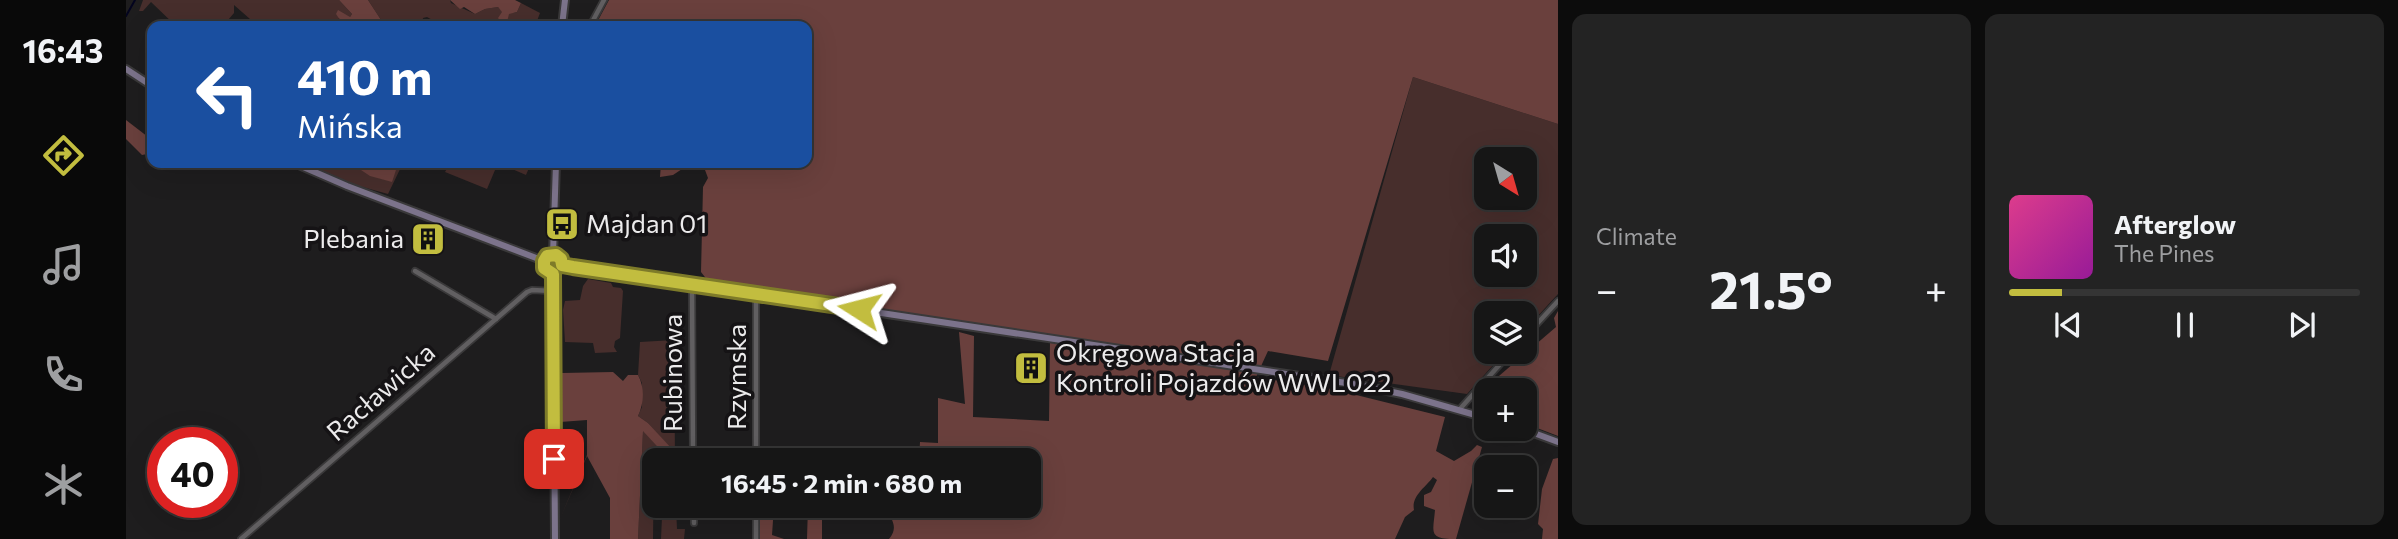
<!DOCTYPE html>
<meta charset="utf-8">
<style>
body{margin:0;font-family:Commissioner,sans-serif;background:#232323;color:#f1f3f6;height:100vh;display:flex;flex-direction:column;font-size:26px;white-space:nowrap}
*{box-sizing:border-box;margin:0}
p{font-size:23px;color:#9e9fa1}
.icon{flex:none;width:38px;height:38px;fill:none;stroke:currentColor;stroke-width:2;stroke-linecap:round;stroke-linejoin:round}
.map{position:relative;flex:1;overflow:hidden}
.panel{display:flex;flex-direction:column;gap:14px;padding:14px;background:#0c0c0c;width:840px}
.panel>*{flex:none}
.guide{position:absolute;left:21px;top:21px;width:665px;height:147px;border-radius:14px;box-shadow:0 7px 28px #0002,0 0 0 2px #353535;background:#1a4fa0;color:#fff;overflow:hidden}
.needle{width:46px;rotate:143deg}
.buttons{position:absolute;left:1348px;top:147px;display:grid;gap:14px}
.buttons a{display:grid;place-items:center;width:63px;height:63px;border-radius:14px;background:#161616;box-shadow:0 7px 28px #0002,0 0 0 2px #353535;font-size:35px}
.speed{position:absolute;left:21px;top:427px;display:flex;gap:14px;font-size:35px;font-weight:700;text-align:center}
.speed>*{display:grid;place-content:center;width:91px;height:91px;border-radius:50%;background:#161616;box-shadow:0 7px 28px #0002,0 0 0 2px #353535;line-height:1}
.speed .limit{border:10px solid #d22;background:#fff;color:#111}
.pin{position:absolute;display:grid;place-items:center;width:60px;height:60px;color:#fff;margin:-30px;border-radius:14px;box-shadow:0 4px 10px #0006}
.me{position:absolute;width:77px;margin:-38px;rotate:279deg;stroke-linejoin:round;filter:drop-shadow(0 0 5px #0008)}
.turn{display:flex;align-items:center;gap:24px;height:147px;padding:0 35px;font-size:32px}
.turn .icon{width:91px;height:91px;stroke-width:2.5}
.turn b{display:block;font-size:49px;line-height:60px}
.big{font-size:52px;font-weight:700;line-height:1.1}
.panel .widget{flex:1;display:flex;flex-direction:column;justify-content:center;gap:10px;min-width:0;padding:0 24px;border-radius:14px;background:#232323}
.song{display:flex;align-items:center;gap:21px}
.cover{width:84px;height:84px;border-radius:10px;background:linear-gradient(135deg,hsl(330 70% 55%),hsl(300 70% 35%))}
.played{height:7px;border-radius:4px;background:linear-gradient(90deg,#c2bd3f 15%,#353535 15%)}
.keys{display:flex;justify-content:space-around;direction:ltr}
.heat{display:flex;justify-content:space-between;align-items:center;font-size:38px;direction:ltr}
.panel .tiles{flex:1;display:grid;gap:14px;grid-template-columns:repeat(2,1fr)}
.trip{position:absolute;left:516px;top:448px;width:399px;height:70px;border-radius:14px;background:#161616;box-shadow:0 7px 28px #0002,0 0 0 2px #353535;font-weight:700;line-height:70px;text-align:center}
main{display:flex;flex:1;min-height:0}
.tab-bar{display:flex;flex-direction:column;width:126px;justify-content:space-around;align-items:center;background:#090909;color:#9e9fa1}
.tab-bar .icon{width:49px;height:49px}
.tab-bar .selected{color:#c2bd3f}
.tab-bar b{font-size:32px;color:#f1f3f6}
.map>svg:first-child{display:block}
.green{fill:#472e2c;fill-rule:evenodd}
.forest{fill:#6a403d}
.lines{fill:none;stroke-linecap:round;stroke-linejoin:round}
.stream{stroke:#03041f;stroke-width:2}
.street-casing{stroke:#3a393a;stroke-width:8}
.secondary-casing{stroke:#3a393a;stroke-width:10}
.street{stroke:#615f61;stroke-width:4.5}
.secondary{stroke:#7c738b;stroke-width:6}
.route-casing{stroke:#7e7b29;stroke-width:18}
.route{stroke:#c2bd3f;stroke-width:12}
.labels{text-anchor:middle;stroke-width:7;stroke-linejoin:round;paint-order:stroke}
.poi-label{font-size:26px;fill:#ecebec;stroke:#151315;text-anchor:start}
.street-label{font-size:26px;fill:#ecebec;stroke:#151315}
</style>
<main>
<nav class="tab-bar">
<b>16:43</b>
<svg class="icon selected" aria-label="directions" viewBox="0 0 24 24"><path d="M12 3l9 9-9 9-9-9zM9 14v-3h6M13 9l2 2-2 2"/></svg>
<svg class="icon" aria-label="music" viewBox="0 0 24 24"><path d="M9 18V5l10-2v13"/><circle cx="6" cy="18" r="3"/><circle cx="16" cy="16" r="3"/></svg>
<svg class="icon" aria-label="phone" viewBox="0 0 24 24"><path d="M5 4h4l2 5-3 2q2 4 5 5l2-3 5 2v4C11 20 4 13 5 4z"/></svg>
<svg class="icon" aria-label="climate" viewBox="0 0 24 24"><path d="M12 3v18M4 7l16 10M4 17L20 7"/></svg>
</nav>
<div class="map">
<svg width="1432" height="539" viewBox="0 0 1432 539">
<rect width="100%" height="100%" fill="#1e1d1e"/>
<g class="green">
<path d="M17,0H213L226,14L224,17L212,19L225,26H132L108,5V13L97,26H50L25,2L17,11H13Z"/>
<path d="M242,0H324L325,3L349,14L359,9L372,7C378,13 382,14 391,12L395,3L414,13L409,26H317L301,17L297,18L296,26H259Z"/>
<path d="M1287,77L1432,124V294L1398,331V313H1360V352H1379L1341,394L1203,375ZM1360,159H1398V198H1360ZM1360,236H1398V275H1360Z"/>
<path d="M179,163H230L229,166L253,178L265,181L272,164L277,163L262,194L222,183Z"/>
<path d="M324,163H405L400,175L372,163L361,189L319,172Z"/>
<path d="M462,279L485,283L487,287L495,288L497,291L494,338L489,341L488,347L491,352L469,353L467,343L439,342L437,310L439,301L454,300L457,286Z"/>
<path d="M548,340L549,460H528L527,539H512L517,430L540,456L545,449L522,423L512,416L516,407V383L512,375L514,342Z"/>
<path d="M532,506H550L551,529H559L558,539H535L536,517L532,512Z"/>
</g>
<g class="forest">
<path d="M213,0H242L259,26C243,26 218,30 210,14L212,10L224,17L226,14Z"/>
<path d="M324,0H389L395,3L391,12L383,14L381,22L376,23L372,18L376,12L372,7L359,9L349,14L338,7L334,9Z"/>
<path d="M483,0H1432V124L1287,77L1202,361L1142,351L1130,377L1206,389L1319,417L1310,451L1328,461L1345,451L1351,445L1356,447L1330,539C1302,539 1307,533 1309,510L1298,506V495L1305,492L1311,480L1307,477C1300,487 1285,496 1288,510L1279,517L1269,539H763C774,526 764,517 757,506H903V460H793L794,442L812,443V398L839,404L833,332L848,336L847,417L923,421L924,342L853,325L582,281L575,272L577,187L582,178L579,170L556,169L547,175L534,177L535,164L524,163H681V84L684,83L687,47L681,46V26H469Z"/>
<path d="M0,120L26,140V153L16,155L0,139Z"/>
<path d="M230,163H270L272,164L266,182L244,176L229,166Z"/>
<path d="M1432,311V436L1398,423V390H1360V409L1353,405L1352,394L1430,327L1428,318Z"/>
<path d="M487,372L497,381L502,375H512C519,388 518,403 512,416L522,423L546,449L547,454L540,456L517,431L512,539H484V498L461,456L434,519V539V519L461,455V420L434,422L436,373Z"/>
<path d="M1432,458V539H1416L1417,529L1412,524L1416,489L1427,459Z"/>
<path d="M632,506H648L646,535L658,539H631Z"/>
<path d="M682,506H696V539H681Z"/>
</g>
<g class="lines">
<path class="stream" d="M0,16L9,0"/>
<g class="street-casing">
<g id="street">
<path d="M464,26L478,0"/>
<path d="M289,271L370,319"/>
<path d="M566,285L567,460"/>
<path d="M630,294V460"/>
<path d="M1398,338L1432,301"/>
<path d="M1333,410L1385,352"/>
<path d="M568,506V523"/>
<path d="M630,506V539"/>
<path d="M115,539L401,292L406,290L427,291"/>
</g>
</g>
<g class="secondary-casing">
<g id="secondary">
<path d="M436,26L439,0"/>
<path d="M0,69L26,86"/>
<path d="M168,163L221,186L418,261"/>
<path d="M427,255L430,163"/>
<path d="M436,265L1227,384L1276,394L1360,418"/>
<path d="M427,274L429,539"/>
<path d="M1397,429L1432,442"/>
</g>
</g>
<use href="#street" class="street"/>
<use href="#secondary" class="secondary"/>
</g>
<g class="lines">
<g class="route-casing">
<path id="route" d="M428,459L427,274L418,268V261L421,256L430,255L435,259L436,265L447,267L733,309"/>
</g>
<use href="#route" class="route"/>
</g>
<defs>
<g id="bus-square" transform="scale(1.75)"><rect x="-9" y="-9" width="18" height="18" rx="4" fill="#c2bd3f" stroke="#151315"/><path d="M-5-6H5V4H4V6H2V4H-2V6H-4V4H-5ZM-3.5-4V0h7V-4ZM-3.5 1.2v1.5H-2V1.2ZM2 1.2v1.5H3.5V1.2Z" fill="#111"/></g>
<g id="building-square" transform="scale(1.75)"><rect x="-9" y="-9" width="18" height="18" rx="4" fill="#c2bd3f" stroke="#151315"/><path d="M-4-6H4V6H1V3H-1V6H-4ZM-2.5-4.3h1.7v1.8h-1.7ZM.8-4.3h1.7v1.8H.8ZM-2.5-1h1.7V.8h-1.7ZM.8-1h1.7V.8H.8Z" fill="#111"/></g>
</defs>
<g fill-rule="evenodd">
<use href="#bus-square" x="436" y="224"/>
<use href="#building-square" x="302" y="239"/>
<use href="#building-square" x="905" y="368"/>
</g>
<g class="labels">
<g class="poi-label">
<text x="460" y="233">Majdan 01</text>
<text x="278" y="248" text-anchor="end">Plebania</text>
<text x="930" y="362">Okręgowa Stacja<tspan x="930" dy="30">Kontroli Pojazdów WWL022</tspan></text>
</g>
<g class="street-label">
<text transform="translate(547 373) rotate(-90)" y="9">Rubinowa</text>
<text transform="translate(611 377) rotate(-90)" y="9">Rzymska</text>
<text transform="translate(255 392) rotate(-41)" y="9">Racławicka</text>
</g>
</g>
</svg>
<div class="buttons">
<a><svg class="needle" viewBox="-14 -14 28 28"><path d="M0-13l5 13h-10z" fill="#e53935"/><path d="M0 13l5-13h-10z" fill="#9e9fa1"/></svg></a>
<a><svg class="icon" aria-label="sound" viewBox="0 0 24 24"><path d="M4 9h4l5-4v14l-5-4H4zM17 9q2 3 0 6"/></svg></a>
<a><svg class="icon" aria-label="layers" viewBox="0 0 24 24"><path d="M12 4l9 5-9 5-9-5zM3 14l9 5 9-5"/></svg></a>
<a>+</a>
<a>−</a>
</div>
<div class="speed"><div class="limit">40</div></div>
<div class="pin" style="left:428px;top:459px;background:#d93025"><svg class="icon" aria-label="arrive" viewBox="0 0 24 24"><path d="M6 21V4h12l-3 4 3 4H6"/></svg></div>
<svg class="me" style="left:733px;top:309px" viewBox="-20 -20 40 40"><path d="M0-17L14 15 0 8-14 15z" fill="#c2bd3f" stroke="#fff" stroke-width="4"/></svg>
<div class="trip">16:45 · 2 min · 680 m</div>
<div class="guide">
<div class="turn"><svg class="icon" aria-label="left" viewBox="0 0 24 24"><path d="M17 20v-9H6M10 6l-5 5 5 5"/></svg><div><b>410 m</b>Mińska</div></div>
</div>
</div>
<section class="panel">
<div class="tiles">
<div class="widget"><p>Climate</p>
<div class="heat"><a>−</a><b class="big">21.5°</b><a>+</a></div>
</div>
<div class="widget">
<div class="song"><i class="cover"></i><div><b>Afterglow</b><p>The Pines</p></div></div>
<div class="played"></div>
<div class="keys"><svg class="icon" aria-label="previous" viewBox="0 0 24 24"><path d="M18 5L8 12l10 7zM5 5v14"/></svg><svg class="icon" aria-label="pause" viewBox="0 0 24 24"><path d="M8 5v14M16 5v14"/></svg><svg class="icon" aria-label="next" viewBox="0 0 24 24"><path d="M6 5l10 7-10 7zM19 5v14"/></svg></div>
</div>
</div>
</section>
</main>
